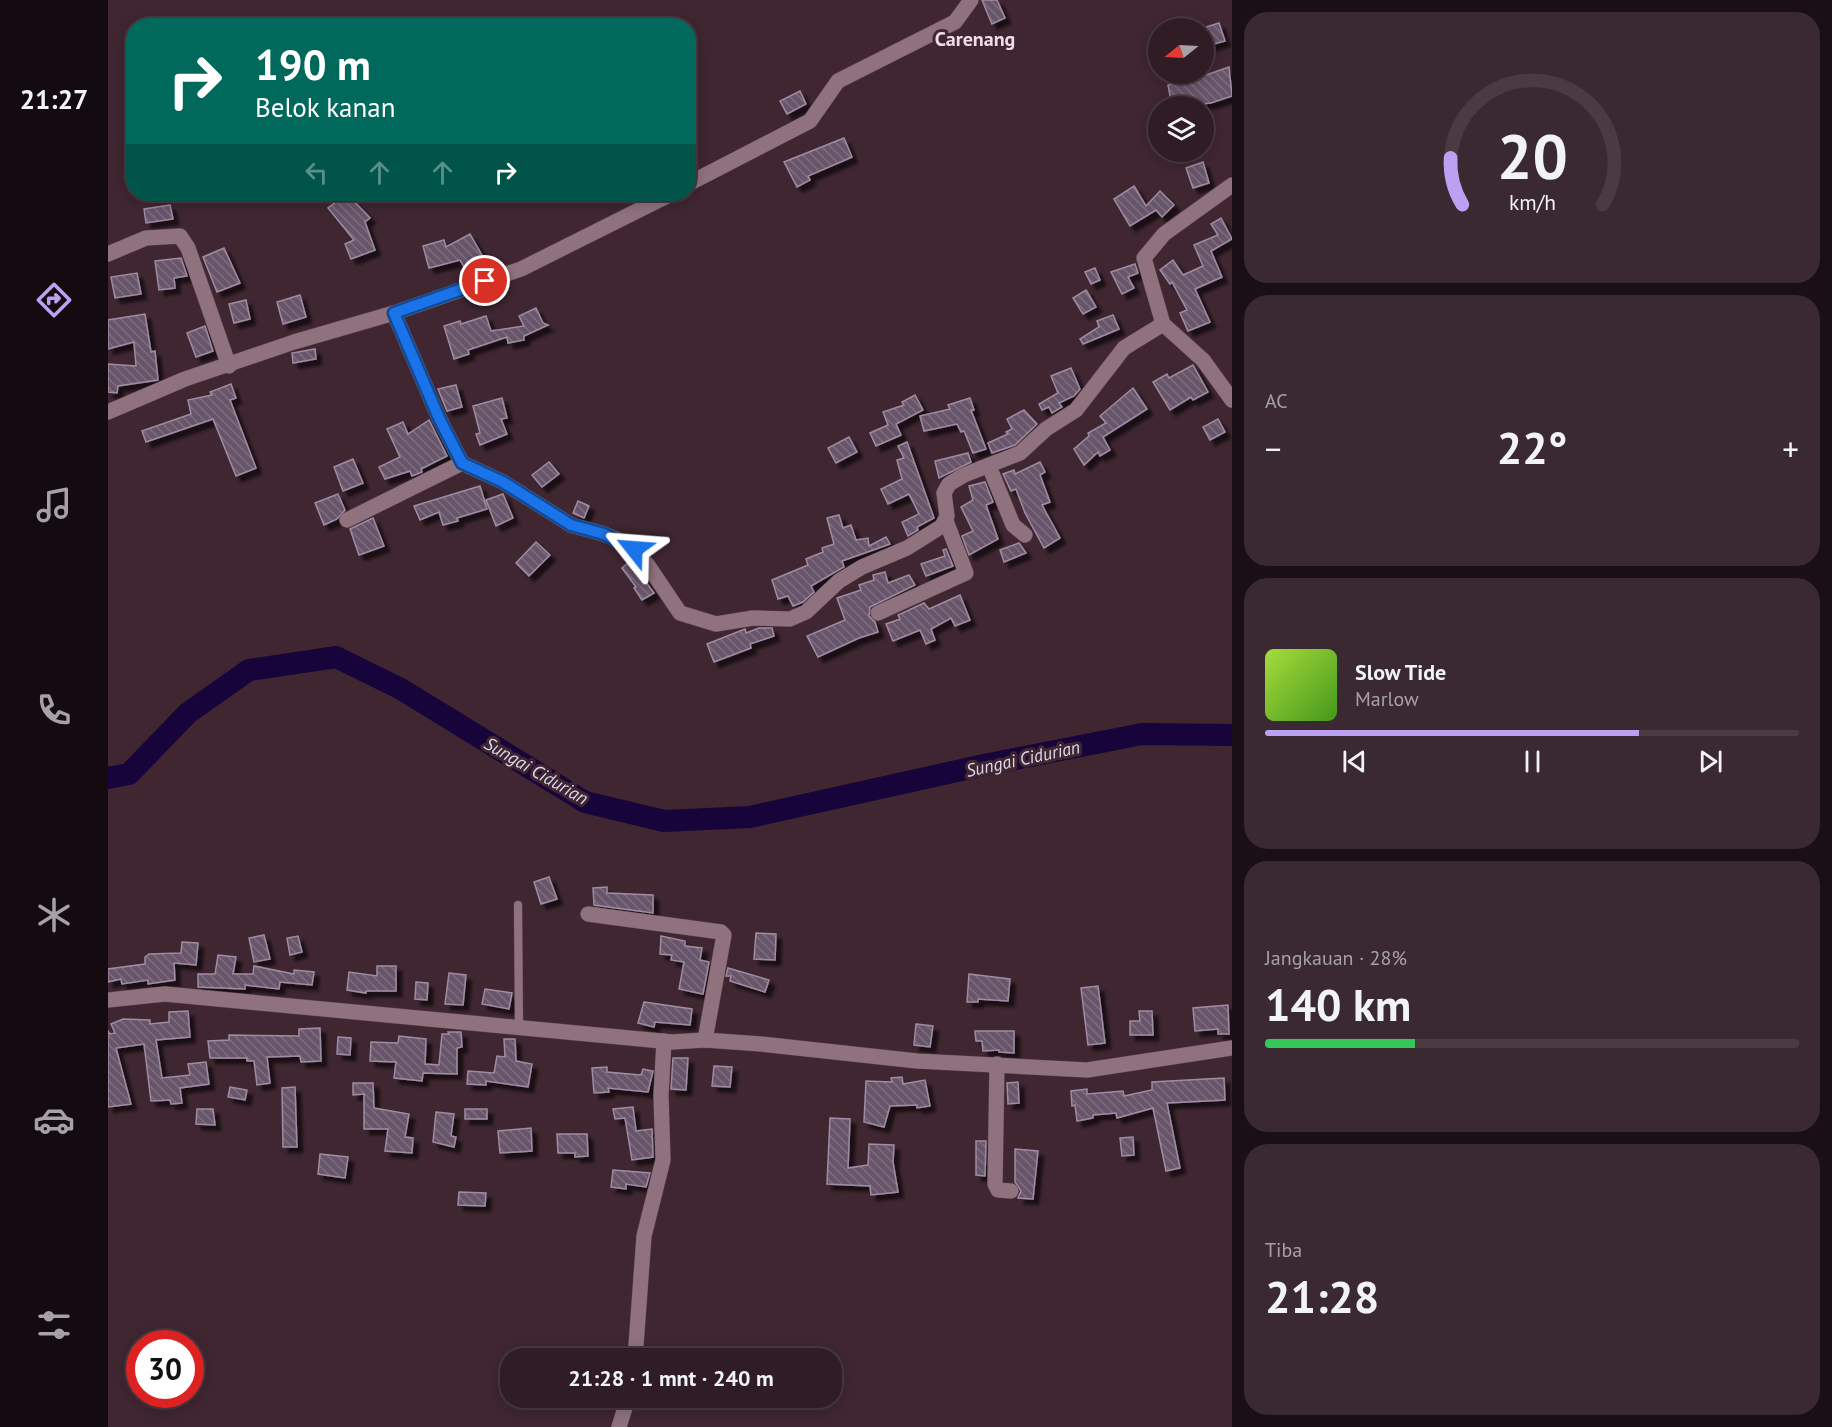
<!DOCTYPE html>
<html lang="id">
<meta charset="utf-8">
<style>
body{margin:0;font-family:"PT Sans",sans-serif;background:#3b2932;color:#f1f3f6;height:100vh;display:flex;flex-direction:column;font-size:22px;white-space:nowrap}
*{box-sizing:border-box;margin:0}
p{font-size:20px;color:#a7a1a7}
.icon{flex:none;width:33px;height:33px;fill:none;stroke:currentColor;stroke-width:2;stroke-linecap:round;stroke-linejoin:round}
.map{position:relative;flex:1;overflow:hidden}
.details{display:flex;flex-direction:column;gap:12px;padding:12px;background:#1a0f14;width:600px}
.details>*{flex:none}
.top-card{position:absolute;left:18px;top:18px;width:570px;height:183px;border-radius:24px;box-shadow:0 3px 15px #0003,0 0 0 2px #4a3a42;background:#00695c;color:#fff;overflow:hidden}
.needle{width:39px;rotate:252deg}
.buttons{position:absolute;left:1040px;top:18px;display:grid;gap:12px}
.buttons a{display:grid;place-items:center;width:66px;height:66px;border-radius:50%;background:#2f1c25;box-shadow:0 3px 15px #0003,0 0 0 2px #4a3a42;font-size:30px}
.speed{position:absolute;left:18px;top:1330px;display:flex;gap:12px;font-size:30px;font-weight:700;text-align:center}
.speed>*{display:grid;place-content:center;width:78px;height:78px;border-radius:50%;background:#2f1c25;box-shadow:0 3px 15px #0003,0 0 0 2px #4a3a42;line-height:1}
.speed .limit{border:9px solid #d22;background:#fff;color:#111}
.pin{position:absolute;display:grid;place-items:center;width:51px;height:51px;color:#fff;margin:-26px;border:3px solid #fff;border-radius:50%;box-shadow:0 2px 6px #0007}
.me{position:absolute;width:66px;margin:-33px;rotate:298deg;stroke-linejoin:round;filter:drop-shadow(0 0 4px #0008)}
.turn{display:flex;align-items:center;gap:21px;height:126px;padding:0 30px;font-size:27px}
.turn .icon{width:78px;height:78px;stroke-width:2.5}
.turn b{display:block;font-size:42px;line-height:51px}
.lanes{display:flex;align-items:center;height:57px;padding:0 30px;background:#0003;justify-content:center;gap:30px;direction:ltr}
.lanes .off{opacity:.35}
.big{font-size:45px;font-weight:600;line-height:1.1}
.details .widget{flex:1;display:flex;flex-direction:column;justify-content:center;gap:9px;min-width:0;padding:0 21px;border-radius:24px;background:#3b2932}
.details .dial{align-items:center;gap:0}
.dial svg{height:156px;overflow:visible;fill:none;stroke:#4a3a42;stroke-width:7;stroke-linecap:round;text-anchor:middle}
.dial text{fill:#f1f3f6;stroke:none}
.song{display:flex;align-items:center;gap:18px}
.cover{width:72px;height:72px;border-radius:9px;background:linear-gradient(135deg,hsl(80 70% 55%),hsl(100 70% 35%))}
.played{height:6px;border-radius:3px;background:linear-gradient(90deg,#bca0f2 70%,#4a3a42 70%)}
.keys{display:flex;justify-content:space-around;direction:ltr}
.heat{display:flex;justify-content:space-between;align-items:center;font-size:33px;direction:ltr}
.charge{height:9px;border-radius:4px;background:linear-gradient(90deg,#34c759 28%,#4a3a42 0)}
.trip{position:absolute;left:392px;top:1348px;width:342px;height:60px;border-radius:24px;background:#2f1c25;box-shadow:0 3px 15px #0003,0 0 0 2px #4a3a42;font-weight:600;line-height:60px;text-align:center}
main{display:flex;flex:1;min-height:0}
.dock{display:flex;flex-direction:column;width:108px;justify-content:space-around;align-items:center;background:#130b0f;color:#a7a1a7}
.dock .icon{width:42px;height:42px}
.dock .on{color:#bca0f2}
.dock b{font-size:27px;color:#f1f3f6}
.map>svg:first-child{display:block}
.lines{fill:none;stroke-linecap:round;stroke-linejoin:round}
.river{stroke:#17043a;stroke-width:22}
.building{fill:url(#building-back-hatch);stroke:#9f8ca3;stroke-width:1.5;filter:url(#shadow)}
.service-casing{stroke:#5a444e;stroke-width:9}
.minor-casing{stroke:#5a444e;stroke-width:16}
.service{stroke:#8f727e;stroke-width:8}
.minor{stroke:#8f727e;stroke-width:15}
.route-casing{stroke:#114b97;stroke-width:15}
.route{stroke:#1a73e8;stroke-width:10}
.labels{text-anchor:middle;stroke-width:6;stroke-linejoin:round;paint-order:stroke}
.water-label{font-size:18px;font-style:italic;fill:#dbd9ef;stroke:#3f2631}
.quarter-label{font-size:20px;font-weight:bold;fill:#efdee5;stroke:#3f2631}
</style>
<main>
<nav class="dock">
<b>21:27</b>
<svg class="icon on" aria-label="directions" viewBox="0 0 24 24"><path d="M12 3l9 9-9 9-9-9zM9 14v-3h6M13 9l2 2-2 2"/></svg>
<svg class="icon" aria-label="music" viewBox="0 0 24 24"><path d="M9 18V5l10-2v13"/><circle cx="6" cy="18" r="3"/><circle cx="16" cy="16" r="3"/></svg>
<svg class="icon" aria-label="phone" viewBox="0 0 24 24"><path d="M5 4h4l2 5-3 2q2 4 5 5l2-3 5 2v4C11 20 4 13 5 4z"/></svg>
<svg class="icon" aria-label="climate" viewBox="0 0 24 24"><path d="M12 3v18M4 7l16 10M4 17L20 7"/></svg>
<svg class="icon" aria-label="car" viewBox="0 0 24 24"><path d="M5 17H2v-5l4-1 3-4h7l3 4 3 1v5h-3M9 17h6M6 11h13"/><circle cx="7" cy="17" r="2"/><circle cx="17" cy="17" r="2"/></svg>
<svg class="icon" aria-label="filters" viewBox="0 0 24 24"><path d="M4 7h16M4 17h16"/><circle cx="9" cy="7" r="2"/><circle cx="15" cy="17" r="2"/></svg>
</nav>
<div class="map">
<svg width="1124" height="1427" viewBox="0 0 1124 1427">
<defs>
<pattern id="building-back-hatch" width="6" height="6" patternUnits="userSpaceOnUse" patternTransform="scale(1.5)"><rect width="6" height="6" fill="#67556b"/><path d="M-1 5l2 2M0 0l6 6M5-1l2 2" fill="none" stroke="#7d6d80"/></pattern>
<filter id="shadow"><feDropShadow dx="5.5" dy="5.5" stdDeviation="1.5" flood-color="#0009"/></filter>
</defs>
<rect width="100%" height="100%" fill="#3f2631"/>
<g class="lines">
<path class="river" d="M0,778L21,774L80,713L141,670L228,657L293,689L477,802L556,821L642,817L876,765L1034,734L1124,735"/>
</g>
<g class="building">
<path d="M874,0H889L897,18L884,24Z"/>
<path d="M1111,23L1117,41L1095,47V28Z"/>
<path d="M1121,67L1124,96L1103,103L1085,105V102L1064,106L1060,85L1083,81L1082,76L1098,75Z"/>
<path d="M692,91L698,104L679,114L672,101Z"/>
<path d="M736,138L744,157L700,176L702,180L689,187L676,162Z"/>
<path d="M1095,162L1101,183L1085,188L1078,168Z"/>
<path d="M1026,186L1038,206L1052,191L1066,205L1054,217L1048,210L1022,226L1006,199Z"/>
<path d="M239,194L262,218L257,222L267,250L243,259L237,244L246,240L220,208Z"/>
<path d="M62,205L65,219L38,223L36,209Z"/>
<path d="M1113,218L1124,239L1103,251L1114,277L1087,289L1102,322L1080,331L1072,313L1079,310L1064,282L1062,284L1052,270L1065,260L1075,275L1095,266L1086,245L1110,235L1103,224Z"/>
<path d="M362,234L379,264L360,274L352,260L321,268L315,246L336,240L338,247Z"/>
<path d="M116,248L132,283L109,292L95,257Z"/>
<path d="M73,258L79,276L66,278L67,288L51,290L47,261Z"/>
<path d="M1027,264L1030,273L1020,277L1026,288L1014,294L1003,272Z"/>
<path d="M987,268L992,280L983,284L977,272Z"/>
<path d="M29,273L33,294L7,298L3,277Z"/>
<path d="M978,290L988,307L975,314L965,298Z"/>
<path d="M192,295L198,317L175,324L169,302Z"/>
<path d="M138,300L142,319L126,323L121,304Z"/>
<path d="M428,308L435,323L440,325L416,336V340L400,343L399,337L360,350L361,354L346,359L336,326L352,321L353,324L378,316L383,331L416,326L411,316Z"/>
<path d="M37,314L43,352L47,351L50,380L10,386L9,393L0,392V364L28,366L26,342L0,349V320Z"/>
<path d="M1005,315L1011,329L975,344L972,339L991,327L989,321Z"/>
<path d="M97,326L105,351L88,357L79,333Z"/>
<path d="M207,349L208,359L185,363L184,353Z"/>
<path d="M1085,365L1100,392L1085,400L1083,397L1062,410L1045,382L1059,374L1061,378Z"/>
<path d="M963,368L972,389L966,396L951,403L954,407L944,413L941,407L934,410L931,404L950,393L943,376Z"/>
<path d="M123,384L128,398L122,400L148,468L128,476L105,419L38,442L34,431L83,414L80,400L104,395L102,392Z"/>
<path d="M348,385L354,407L339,411L330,389Z"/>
<path d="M1025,388L1039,409L995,437L1002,450L992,456L990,452L976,465L966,449L981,436L980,433L998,423L992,416Z"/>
<path d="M807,395L815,410L788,424L793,435L768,446L762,433L780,425L775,412L796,405L794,402Z"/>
<path d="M394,398L399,418L393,419L399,434L372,445L368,434L372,433L365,406Z"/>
<path d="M862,398L866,410H863L878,449L865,453L856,431L853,432L849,424L816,431L812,416L842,409L840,405Z"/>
<path d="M916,410L929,424L907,445L884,453L880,443L900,434L898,432L904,429L899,419Z"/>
<path d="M1110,419L1117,432L1102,440L1095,427Z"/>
<path d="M321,420L339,456L313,469L314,472L304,476L302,471L277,479L271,467L292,457L279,429L295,422L300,434Z"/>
<path d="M741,437L749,452L728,463L720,448Z"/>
<path d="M799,442L826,518L809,527L810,530L800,536L794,522L811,514L801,494L780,504L773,489L794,479L789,460L796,458L790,446Z"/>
<path d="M860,453L863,462L831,478L827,461Z"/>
<path d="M245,459L255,483L235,491L226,467Z"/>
<path d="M441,462L451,474L434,487L424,475Z"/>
<path d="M932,462L937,472L932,475L942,502L934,505L952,538L936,548L917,513L908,489L903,491L895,474L906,470L907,474Z"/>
<path d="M877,482L885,502L878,505L890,539L861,555L854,536L865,531L853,507L865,500L861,486Z"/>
<path d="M372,486L379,509L349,518L350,521L335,525L331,512L312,520L306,506Z"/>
<path d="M230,494L237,510L229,519L216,525L207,503Z"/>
<path d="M395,494L405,518L388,526L378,500Z"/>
<path d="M470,501L481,506L476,518L465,513Z"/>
<path d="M731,515L735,528L743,525L748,540L760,538L761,546L778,537L782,544L734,561L736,567L703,586L706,592L695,602L685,606L680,596L670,599L664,580L700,565L698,559L715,552L714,548L726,544L719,518Z"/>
<path d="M265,518L276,546L251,555L242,529Z"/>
<path d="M428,542L442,555L421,576L408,563Z"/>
<path d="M911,543L918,553L896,562L892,550Z"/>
<path d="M838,549L845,566L818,576L813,564L837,556L835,550Z"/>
<path d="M522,561L546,593L534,600L526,588L528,587L514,568Z"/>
<path d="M777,572L780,583L801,575L807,585L762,607L761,616L767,622L770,632L751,638L710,657L699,636L737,620L729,598L753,590L751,585L766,580L765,575Z"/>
<path d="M852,595L862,620L847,626L843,618L823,629L827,640L818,644L812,630L785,641L778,624L792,619L790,615L816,603L821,609Z"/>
<path d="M651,628H664L666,636L642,644L643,648L606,662L599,644L637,629L638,633Z"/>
<path d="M441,877L449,899L433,904L426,882Z"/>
<path d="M499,887V893L545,895V913L486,905L485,888Z"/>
<path d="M648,933L668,934L667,960L646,959Z"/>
<path d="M156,935L162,959L146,962L141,938Z"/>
<path d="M190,936L194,952L182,955L179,938Z"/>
<path d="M553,936L577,941V946L594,948L592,960L601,962L595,994L571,989L576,962L563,960L564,955L552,954Z"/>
<path d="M74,942L90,943L88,965L66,963L67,980L40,984V980L14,984L13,979L0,982V969L37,964V957L41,954L73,953Z"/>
<path d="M110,955L128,957L125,974H145L146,966L186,974V970L206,972L204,985L172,982L171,989L137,985V989L90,987V974H107Z"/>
<path d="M269,966H288V991H258V993L239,990L241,972L269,976Z"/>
<path d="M620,968L661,980L657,992L622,981L623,976H618Z"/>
<path d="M341,973L358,975L355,1005L337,1004Z"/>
<path d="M861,974L902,979L900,1001L870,999V1002H859Z"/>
<path d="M308,982L320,983L319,1000L307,999Z"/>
<path d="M990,986L997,1043L980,1045L973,988Z"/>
<path d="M377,989L404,993L401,1009L374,1004Z"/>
<path d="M536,1002L584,1009L582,1025L547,1022L546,1027L530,1023Z"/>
<path d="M1120,1005L1121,1034H1110V1029L1087,1031L1085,1008Z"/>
<path d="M80,1011L82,1037L48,1040L54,1078L82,1075L80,1064L98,1062L101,1084L72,1088L74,1103L63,1104L62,1100L43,1101L36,1044L8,1048L23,1104L0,1107V1031L2,1034L7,1033L3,1024L15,1019L42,1020V1024L61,1022V1012Z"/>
<path d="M1031,1011H1044L1045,1035H1022V1021H1032Z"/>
<path d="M808,1024L825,1026L822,1047L806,1045Z"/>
<path d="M212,1028L213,1061L193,1062L192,1056L159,1057L162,1083L149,1085L146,1061H139V1058H102L100,1041L121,1040V1035L191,1036V1029Z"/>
<path d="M867,1031H906V1053L891,1052V1050L875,1051L874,1041H868Z"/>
<path d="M340,1032H353L354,1047L349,1048V1074L315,1073L314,1081L286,1078L288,1062L262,1061L263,1042L290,1043L291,1036L318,1039L317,1064L331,1065L334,1034H341Z"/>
<path d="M230,1037L243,1038L242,1055L229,1054Z"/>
<path d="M396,1039H407L408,1061L424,1064L420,1087L378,1081V1085L359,1084L360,1071L386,1073L389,1056L397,1057Z"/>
<path d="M565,1058H580L578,1090L563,1089Z"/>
<path d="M606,1066L624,1067L622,1087L604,1086Z"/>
<path d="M499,1067V1072L533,1075L535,1069L545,1071L540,1092L500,1088L501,1092L486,1093L484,1068Z"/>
<path d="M794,1077L795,1084L817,1080L822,1106L809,1108V1105L782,1106L776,1127L756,1122L758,1081L784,1082L783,1078Z"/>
<path d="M1116,1078L1117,1100L1059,1103L1072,1168L1058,1171L1045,1108L1009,1118L1008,1113L985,1115V1118L969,1121L967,1105L964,1106L963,1091L979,1089V1094L1015,1091L1016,1096L1044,1090V1082Z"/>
<path d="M910,1082L911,1103L900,1104L899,1083Z"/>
<path d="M245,1083H265L266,1108L301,1114L297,1137L305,1138L304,1153L277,1151L280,1129H256V1094L245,1095Z"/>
<path d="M122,1087L139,1090L137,1100L120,1097Z"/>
<path d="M187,1087L189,1147H175L174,1088Z"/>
<path d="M525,1107L528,1131L544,1129L545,1157L524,1160L517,1118L507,1119L505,1109Z"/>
<path d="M89,1109H105L107,1125L88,1124Z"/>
<rect x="357" y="1109" width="22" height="10"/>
<path d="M328,1112L346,1114L343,1136L348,1137L346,1147L325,1142Z"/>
<path d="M722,1118L742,1119L740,1168L760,1165L761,1144L786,1145L785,1162L790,1192L763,1195L762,1186L719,1184Z"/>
<path d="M423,1128L424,1151L392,1153L390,1131Z"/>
<path d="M449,1134H479L480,1156L467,1157V1153H450Z"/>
<path d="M1025,1137L1026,1155L1014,1156L1012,1138Z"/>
<path d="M868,1141H878L877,1176L868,1175Z"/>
<path d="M907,1149L930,1151L925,1199L910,1198L913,1191L907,1182Z"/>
<path d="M212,1154L240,1157L237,1178L210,1174Z"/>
<path d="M505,1170L542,1173L538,1187L518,1184V1189L503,1187Z"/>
<path d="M351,1192L378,1193L377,1206L350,1205Z"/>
</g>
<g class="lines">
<g class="service-casing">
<path id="service" d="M410,905L411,1028"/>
</g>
<g class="minor-casing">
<g id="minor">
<path d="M580,184L702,121L730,81L847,22L863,0"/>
<path d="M1124,185L1056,234L1036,258L1055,324L1095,360L1124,400"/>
<path d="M0,254L38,238L72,236L80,248L121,366"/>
<path d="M286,313L331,418L354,463L395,482L463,525L496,534L519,544L539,564L572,613L608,624L645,618L682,619L698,612L731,581L754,567L799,548L834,526L839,516L836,493L841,484L856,475L912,453L938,429L968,410L1016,348L1055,324"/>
<path d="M0,412L77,379L186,342L286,313L413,269L563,194"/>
<path d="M881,466L905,525L917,535"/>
<path d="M239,520L354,463"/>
<path d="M770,613L858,573L838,521"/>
<path d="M480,914L613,932L616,935L597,1040"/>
<path d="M0,1000L57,994L564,1042L597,1040L653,1044L809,1061L979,1070L1124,1048"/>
<path d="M889,1064L887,1184L890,1190L903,1191"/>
<path d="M527,1359L536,1236L555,1160L553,1095L556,1041"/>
<path d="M511,1427L520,1398"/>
</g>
</g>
<use href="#service" class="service"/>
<use href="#minor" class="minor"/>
</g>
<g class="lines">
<g class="route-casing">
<path id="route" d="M377,281L286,313L331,418L354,463L395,482L463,525L496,534L526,549"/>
</g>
<use href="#route" class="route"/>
</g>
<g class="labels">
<g class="water-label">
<text transform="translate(915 759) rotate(-12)" y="6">Sungai Cidurian</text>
<text transform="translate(428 771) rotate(30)" y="6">Sungai Cidurian</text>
</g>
<g class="quarter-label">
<text x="867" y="46">Carenang</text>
</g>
</g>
</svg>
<div class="buttons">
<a><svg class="needle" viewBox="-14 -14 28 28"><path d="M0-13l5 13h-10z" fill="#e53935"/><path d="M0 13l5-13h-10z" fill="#a7a1a7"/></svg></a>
<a><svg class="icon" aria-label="layers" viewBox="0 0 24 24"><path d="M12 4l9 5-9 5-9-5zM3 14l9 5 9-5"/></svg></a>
</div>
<div class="speed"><div class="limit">30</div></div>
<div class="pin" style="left:377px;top:281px;background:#d93025"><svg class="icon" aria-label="arrive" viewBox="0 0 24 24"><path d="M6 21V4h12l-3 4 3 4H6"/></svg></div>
<svg class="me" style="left:526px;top:549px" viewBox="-20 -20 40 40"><path d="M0-17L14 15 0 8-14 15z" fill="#1a73e8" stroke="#fff" stroke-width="4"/></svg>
<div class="trip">21:28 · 1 mnt · 240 m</div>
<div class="top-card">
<div class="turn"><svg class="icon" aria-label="right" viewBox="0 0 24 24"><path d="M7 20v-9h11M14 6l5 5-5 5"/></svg><div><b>190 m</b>Belok kanan</div></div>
<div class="lanes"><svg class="icon off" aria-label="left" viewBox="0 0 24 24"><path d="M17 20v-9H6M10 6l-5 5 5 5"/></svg><svg class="icon off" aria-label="ahead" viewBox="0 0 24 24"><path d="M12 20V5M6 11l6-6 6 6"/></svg><svg class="icon off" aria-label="ahead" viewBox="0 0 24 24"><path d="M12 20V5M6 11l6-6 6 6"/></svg><svg class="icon" aria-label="right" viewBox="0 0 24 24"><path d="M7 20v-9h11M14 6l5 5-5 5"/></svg></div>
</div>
</div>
<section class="details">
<div class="widget dial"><svg viewBox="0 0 100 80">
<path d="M14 69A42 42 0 1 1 86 69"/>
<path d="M14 69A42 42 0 0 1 8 45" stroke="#bca0f2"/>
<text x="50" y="56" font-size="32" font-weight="700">20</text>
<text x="50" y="72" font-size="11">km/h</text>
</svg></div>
<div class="widget"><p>AC</p>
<div class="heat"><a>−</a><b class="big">22°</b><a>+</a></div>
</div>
<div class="widget">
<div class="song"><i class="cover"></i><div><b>Slow Tide</b><p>Marlow</p></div></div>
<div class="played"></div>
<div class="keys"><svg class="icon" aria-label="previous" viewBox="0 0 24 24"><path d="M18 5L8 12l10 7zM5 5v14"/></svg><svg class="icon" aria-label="pause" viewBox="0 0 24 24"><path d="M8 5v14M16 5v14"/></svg><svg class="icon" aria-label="next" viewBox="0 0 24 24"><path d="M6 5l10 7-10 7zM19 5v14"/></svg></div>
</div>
<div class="widget"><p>Jangkauan · 28%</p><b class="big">140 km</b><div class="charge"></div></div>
<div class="widget"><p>Tiba</p><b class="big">21:28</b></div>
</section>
</main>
